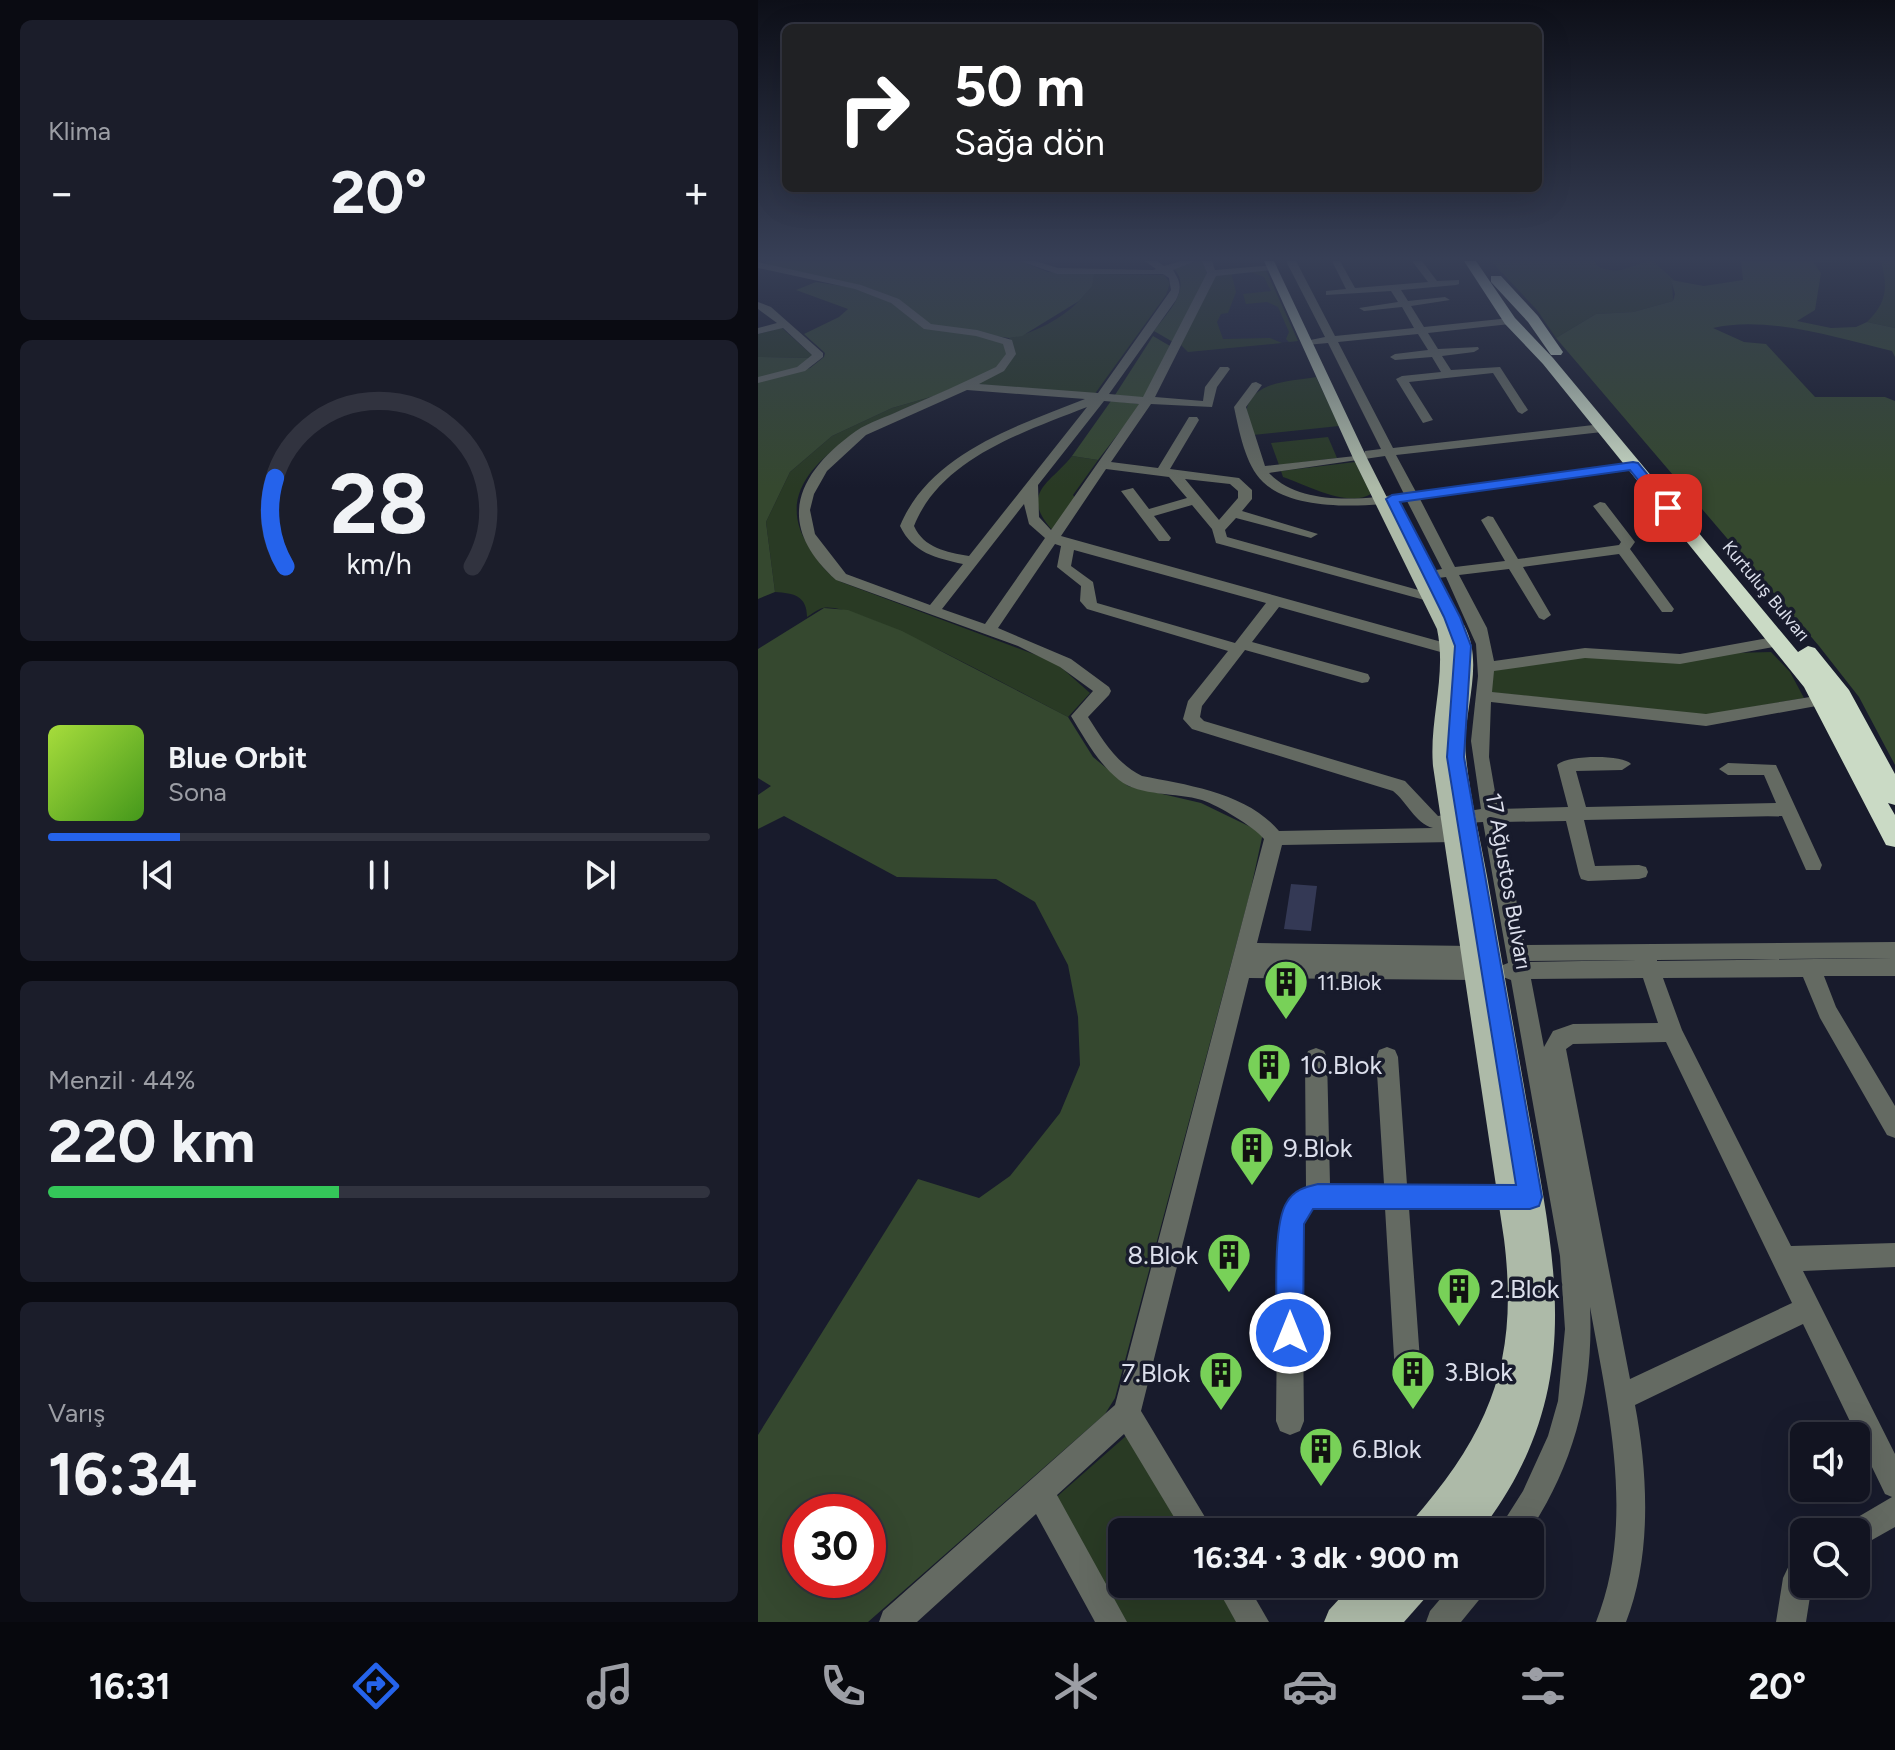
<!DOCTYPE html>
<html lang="tr">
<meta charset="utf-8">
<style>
body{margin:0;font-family:Figtree,sans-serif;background:#1b1d2a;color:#f1f3f6;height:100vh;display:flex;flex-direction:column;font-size:30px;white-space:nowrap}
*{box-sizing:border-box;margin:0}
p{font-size:26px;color:#9c9ea5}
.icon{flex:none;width:44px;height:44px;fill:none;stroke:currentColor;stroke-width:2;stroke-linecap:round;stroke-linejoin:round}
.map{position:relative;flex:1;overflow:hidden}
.details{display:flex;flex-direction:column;gap:20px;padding:20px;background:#0a0b12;width:758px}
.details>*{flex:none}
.top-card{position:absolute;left:24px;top:24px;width:760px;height:168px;border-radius:12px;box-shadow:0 8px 32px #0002,0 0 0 2px #31333f;background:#202124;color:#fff;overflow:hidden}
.controls{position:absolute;left:1032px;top:1422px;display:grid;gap:16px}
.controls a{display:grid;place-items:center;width:80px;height:80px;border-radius:12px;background:#121421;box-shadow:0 8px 32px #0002,0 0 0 2px #31333f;font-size:40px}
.speed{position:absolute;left:24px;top:1494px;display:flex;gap:16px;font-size:40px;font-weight:700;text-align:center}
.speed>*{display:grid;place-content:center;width:104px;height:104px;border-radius:50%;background:#121421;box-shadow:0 8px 32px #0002,0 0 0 2px #31333f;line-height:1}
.speed .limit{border:12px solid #d22;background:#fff;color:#111}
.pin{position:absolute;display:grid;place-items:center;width:68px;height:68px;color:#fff;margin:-34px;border-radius:16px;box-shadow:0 4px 12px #0006}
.me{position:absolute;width:88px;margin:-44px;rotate:0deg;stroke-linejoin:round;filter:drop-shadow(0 0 6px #0008)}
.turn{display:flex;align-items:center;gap:28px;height:168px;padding:0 40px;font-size:36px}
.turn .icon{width:104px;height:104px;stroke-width:2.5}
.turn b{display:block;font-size:56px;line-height:68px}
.big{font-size:60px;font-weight:700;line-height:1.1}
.details .widget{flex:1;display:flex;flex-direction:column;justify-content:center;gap:12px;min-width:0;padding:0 28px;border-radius:12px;background:#1b1d2a}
.details .dial{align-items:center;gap:0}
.dial svg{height:208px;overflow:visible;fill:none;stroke:#31333f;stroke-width:7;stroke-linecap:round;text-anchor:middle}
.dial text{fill:#f1f3f6;stroke:none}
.song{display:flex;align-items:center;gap:24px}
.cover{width:96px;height:96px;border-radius:12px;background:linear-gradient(135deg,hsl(80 70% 55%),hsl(100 70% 35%))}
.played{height:8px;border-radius:4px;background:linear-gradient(90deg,#2563eb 20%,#31333f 20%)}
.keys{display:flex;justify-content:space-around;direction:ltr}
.heat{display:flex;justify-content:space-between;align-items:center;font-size:44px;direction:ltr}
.charge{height:12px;border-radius:6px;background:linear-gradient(90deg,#34c759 44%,#31333f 0)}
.trip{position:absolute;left:350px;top:1518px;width:436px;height:80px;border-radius:12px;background:#121421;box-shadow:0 8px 32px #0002,0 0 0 2px #31333f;font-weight:700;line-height:80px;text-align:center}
.menu{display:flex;height:128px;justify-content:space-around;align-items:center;background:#07080d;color:#9c9ea5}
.menu .icon{width:56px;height:56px}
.menu .selected{color:#2563eb}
.menu b{font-size:36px;color:#f1f3f6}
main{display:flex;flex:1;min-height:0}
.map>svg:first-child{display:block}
.built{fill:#1d2138}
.green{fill:#293a24}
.forest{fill:#35482f;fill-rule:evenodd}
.water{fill:#343955}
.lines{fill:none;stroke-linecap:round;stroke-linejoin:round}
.minor{fill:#646a62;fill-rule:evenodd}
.major{fill:#adbaa8;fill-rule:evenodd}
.highway{fill:#cadac5;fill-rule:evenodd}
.route{fill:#2563eb;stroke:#184099;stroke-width:2}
.labels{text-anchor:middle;stroke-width:7;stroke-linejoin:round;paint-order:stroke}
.far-street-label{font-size:18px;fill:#dcdfec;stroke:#181b2c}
.street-label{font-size:22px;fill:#dcdfec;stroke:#181b2c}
.poi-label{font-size:22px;fill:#dcdfec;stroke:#181b2c;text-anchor:start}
.near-poi-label{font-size:26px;fill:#dcdfec;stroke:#181b2c;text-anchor:start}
</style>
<main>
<section class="details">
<div class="widget"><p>Klima</p>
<div class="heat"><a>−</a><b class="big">20°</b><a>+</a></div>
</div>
<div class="widget dial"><svg viewBox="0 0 100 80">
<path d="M14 69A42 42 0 1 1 86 69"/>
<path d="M14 69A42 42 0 0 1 10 35" stroke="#2563eb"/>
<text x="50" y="56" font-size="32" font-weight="700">28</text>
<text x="50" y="72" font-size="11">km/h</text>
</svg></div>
<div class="widget">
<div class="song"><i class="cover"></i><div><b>Blue Orbit</b><p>Sona</p></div></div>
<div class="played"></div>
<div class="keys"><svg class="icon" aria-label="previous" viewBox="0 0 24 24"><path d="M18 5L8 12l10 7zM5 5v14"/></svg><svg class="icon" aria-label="pause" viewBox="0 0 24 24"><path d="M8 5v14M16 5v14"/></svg><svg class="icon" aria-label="next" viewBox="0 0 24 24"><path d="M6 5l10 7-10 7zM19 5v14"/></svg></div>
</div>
<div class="widget"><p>Menzil · 44%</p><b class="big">220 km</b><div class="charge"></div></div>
<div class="widget"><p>Varış</p><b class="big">16:34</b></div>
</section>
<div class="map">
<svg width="1137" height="1622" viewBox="0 0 1137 1622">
<rect width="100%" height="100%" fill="#181b2c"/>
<path class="built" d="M508,270L540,341L430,352L457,274Z"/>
<g class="green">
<path d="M733,261H837L839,266C865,278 872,263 895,261L917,281L914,280L915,301L875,312L838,314L798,338L779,310Z"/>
<path d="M1123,261H1137V328L1109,322C1129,303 1130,287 1123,261Z"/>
<path d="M508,270L540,341L531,342L528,339L531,332L520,307L509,302L488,304L485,294L513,291L506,277L490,271Z"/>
<path d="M473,272L478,292L470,313L463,314L459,322L465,339L512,338L524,343L430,352L423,345L457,274Z"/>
<path d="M336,274L406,275L412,283L408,295L336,395L217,384L255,344L251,338C281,333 331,306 336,274Z"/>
<path d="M24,328L54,355V358L0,357V334Z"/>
<path d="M558,377L581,426L495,435L488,411C495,380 532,382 558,377Z"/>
<path d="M176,396C124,418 1,469 50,545C59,560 68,574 83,582L297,662L332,693L310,717C270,697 98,600 65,608C60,609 54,614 49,617C49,596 36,593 17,592L8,522L32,472L74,436L134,408Z"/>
<path d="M570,437L579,458L521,465L513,443Z"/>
<path d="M314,456L340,460L315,495L317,498L296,532C260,493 292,484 314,456Z"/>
<path d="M597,462L613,494C589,508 549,485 525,477L523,471Z"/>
<path d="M1013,652L1032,672L1046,698L949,715L730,692L733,671L822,657Z"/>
<path d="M368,1436L429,1532H364V1584H462L486,1622H363L294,1501Z"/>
</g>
<g class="forest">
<path d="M9,261H262L290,272L336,274L334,286L321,301L264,336L251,338L175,327L132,297L111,288L6,264Z"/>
<path d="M440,261H445L449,274L415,342L396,331C408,314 435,289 416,269Z"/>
<path d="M983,261H1080L1055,262L1063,273L1057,310L1039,321L1073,328L1098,327L1109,322L1137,328V357L1134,351C1080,338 1008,315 955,328L986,342L1008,344L1057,397H1127L1137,401V765L1101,697L1061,646L798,338L838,314L875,312L915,301L917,294L913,280L946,286L985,280Z"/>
<path d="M58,282L97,288L126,298L170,329L211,333L248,344L249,357L241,368L176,396L134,408L74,436L32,472L8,522L17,592L0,599V382L52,368L66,357L67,353L46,334L81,317L90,309L38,290Z"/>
<path d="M395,336L412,346L386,398L357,395Z"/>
<path d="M0,357L54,358L42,367L0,378Z"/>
<path d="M353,401L383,404L340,460L314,456Z"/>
<path d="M66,608L90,610L144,631L310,717L335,757L370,786L443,803L505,833L492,893L357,1398L347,1414L110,1622H0V1435L160,1179L221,1198L252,1176L302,1113L322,1065L320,1017L310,965L277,902L238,879L139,877L26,816L0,829V795L13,786L0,778V649ZM42,1512H110V1580H42Z"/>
</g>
<path class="water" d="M533,884L559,886L553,931L526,929Z"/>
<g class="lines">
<g class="minor">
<path d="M262,261H277L300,268L395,270L398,269L387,261H399L406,266L423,261H438L415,270C421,280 425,286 418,300L351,394L385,397L449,273L444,261H454L457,270L517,265L519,267L514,270L458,276L397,397L445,401L447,387L462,367H470L472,369L459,387L454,407L393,404L353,462L400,468L431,417H439L441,420L412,469L481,478L494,490V499L484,511L560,534L553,538L478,518L467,530L469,537L675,594L677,597L670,601L458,543L454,529L434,505L396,516L413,538L411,541H401L363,491L375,488L391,509L429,498L411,477L348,469L303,536L709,649L712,653L704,658L521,607L494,642L610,674L612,678L610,682L604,683L487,650L444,706L442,717L446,721L647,781L680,816L723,809L713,741L720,676L718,644L688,577L672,579L665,575L667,572L684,569L649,501C610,507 536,512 505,482C487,465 481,430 476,407L494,383L498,382L504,385L488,407L507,466L606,455L607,451L623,449L570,343L548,345L543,342L567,337L528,261H538L577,336L656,328L644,307L606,311L601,308L640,302L633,291L568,295V291L588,289L574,261H582L597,288L670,282L654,261H664L679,281L701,280V284L698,285L643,290L650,301L687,297L692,300L653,306L666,327L752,318L757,321L752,324L670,333L680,349L720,347L721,349L716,352L684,356L693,370L742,367L770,410L764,414L760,412L735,373L651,382L675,420L665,423L638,379L644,376L683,372L674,357L637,360L632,357L637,354L670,350L660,334L580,342L635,448L844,424L850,428L844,432L638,455L658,492L875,462L881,466L875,470L662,499L697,567L747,561L723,520L730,516L735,517L760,559L861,545L863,542L835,506L842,502L847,503L877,542L872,549L916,609L914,612H904L861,554L765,567L793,615L786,620L781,618L751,569L701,575L729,628L736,661L827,648L922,654L1021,636L1029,641L1021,646L922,664L827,658L736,671L734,692L948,714L1064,695L1070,696L1072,700L1070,704L1064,705L948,726L733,702L731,757L740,809L810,807L799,765C807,755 865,754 873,764L864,770L818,771L828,807L1018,803L1006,775H970L961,769L970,763L1018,765L1064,865L1062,870H1048L1024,816L826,820L837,866L881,865L888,867L890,872L888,877L881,879L830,881L823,879L821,874L808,821L743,822L767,945L1137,942V976H1066L1078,1007L1137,1106V1138L1129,1135L1062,1018L1045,977L905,978L924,1030L1033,1246L1137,1243V1267L1045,1271L1137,1454V1527L1098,1549V1532H1084L1088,1524L1134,1497L1127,1494L1045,1324L877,1405C890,1473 894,1556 868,1622H838C878,1522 850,1408 832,1307C836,1388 816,1465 771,1532H739L765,1491L790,1436L800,1401L807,1329L802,1256L753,980L745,977L742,971L745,965L750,963L725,822L710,823L696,828L702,830L705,835L702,840L696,842L524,845L499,943L714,946L721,948L724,954L721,960L714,962L724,965L727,971L724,977L717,980L491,978L383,1411L456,1532H425L366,1434L299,1495L369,1622H337L278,1514L159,1622H121L125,1611L357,1405L506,839C495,826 461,806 444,800C418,792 383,797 361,780C340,763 327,739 313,716L335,691L302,667L260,646L78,580C16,524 38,474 98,431C111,422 129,417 143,410C175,396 207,382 238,367L248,354L245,344L218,336L166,329L133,303L97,289L0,268V262L103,285L141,299L173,324L219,330L254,340L258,354L246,371L221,384L340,393L413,290L411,278L405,274H299ZM209,390L327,399C259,426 172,453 142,526C155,553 178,558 205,564L172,605L88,574L57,534L52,510L56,494L69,471L108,435ZM346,401L381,404L293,530L281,517L280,485ZM329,407L211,556C188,552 166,548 156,526C183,458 266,432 329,407ZM627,456L646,494C605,499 543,507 511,473ZM427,479L472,484L480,491V498L461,520ZM266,504L271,524L287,538L227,624L184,609ZM297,544L303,546L299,567L323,586L322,601L329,609L470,651L430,701L425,719L434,729L635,791C649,802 657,823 675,828L521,831C489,793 430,785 384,776C359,764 344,739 330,717L351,695L353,691L351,687L313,659L240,628ZM316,550L508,603L477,643L339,603L335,582L313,566ZM1134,958L899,961V960ZM879,960L770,962V961ZM885,978L900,1023L815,1024L795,1031L786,1047L773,979ZM908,1042L1034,1303L872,1379L808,1049L815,1044Z"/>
<path d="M0,302L13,307L65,353V357L47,371L0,383V377L39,367L54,355L25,328L0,334V328L19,323L0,309Z"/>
<path d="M629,1047L637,1050L640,1057L649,1185H761L769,1189L773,1197L769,1205L761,1209L651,1208L663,1374L659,1383L650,1387L641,1383L637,1374L627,1208H560L551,1212L544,1232L546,1421L542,1431L532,1435L522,1431L518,1421L520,1232L531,1199L548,1188L547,1058L550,1051L558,1048L566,1051L569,1058L572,1184H626L618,1057L621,1050Z"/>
<path d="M1046,1553V1584H1054L1048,1622H1018L1025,1578L1035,1557Z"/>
<path d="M457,1584H489L511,1622H478Z"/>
<path d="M695,1584H729L725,1595L703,1622H668L672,1611Z"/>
</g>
<g class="major">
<path d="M506,261H516L609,458L694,626L706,625C728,665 703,714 708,757C712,797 722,837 729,876C743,956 757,1035 771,1115C799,1272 828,1394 722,1532H649L654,1521C733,1431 761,1360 746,1239L675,766C671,720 689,675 679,629L595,458Z"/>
<path d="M595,1584H674L669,1596L646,1622H566L571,1610Z"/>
</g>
<g class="highway">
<path d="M706,261H718L757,318L795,358L1040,652L1050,646L1057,648L1091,690L1137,774V805L1130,803L1137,815V847L1128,845L1046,687L785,364L747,324Z"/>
<path d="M733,276H743L780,316L805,352L803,355H793L770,322L733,282Z"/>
</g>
</g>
<linearGradient id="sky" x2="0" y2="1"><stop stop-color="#0d0f18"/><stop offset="0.53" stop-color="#373f56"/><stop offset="1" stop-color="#373f56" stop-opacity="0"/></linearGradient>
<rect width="1137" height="488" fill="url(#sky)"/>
<path class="route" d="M875,462L880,463L915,505V511H905L872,470L642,502L702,617L713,646L706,757L784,1197L781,1206L772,1209H555L546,1224L545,1333L541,1342L532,1346L522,1342L519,1333C519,1304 514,1224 529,1202C536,1190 547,1187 560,1184L758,1185L689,757L697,646L686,617L628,499L634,495Z"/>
<defs>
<g id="building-pin" transform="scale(2.3)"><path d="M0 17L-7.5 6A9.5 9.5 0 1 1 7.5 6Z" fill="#78d158" stroke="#181b2c"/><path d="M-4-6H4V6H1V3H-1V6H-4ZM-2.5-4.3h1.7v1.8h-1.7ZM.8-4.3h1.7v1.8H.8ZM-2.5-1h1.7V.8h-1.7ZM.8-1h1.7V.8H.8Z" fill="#111"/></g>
</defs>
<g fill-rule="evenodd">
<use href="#building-pin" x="528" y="982"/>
<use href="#building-pin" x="511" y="1065"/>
<use href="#building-pin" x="494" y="1148"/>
<use href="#building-pin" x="471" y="1255"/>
<use href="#building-pin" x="701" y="1289"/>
<use href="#building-pin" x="655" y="1372"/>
<use href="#building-pin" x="463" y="1373"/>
<use href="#building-pin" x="563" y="1449"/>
</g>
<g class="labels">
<g class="far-street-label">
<text transform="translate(1008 591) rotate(50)" y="6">Kurtuluş Bulvarı</text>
</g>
<g class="street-label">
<text transform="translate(751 881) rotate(80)" y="8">17 Ağustos Bulvarı</text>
</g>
<g class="poi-label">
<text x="559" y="990">11.Blok</text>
</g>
<g class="near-poi-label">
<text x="542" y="1074">10.Blok</text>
<text x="525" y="1157">9.Blok</text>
<text x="440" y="1264" text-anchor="end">8.Blok</text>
<text x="732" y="1298">2.Blok</text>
<text x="686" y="1381">3.Blok</text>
<text x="432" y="1382" text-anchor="end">7.Blok</text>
<text x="594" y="1458">6.Blok</text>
</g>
</g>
</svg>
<div class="controls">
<a><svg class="icon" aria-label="sound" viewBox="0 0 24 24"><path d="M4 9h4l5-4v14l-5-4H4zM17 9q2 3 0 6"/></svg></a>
<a><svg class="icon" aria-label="search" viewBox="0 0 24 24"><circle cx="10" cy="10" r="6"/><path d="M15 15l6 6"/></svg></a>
</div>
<div class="speed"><div class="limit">30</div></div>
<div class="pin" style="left:910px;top:508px;background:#d93025"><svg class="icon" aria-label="arrive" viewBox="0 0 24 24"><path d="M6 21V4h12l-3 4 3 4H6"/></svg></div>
<svg class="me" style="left:532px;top:1333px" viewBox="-20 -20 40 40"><circle r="17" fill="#2563eb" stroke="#fff" stroke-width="3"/><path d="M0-11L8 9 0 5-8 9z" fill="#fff"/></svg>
<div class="trip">16:34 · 3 dk · 900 m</div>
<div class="top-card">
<div class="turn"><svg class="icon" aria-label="right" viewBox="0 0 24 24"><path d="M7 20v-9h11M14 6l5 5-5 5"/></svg><div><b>50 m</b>Sağa dön</div></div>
</div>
</div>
</main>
<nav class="menu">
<b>16:31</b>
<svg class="icon selected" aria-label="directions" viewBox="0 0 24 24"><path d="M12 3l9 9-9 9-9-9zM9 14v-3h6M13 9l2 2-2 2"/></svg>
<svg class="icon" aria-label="music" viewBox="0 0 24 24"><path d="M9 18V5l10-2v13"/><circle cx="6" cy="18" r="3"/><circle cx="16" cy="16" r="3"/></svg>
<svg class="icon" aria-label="phone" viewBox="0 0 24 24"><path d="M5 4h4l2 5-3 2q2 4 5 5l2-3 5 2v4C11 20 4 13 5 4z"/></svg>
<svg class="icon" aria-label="climate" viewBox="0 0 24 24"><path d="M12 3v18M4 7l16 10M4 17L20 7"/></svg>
<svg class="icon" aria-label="car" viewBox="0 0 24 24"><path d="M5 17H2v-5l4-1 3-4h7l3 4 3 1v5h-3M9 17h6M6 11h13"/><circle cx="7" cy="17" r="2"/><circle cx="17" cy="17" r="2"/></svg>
<svg class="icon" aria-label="filters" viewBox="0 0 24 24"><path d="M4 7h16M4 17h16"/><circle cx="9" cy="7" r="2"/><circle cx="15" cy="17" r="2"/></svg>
<b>20°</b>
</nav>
